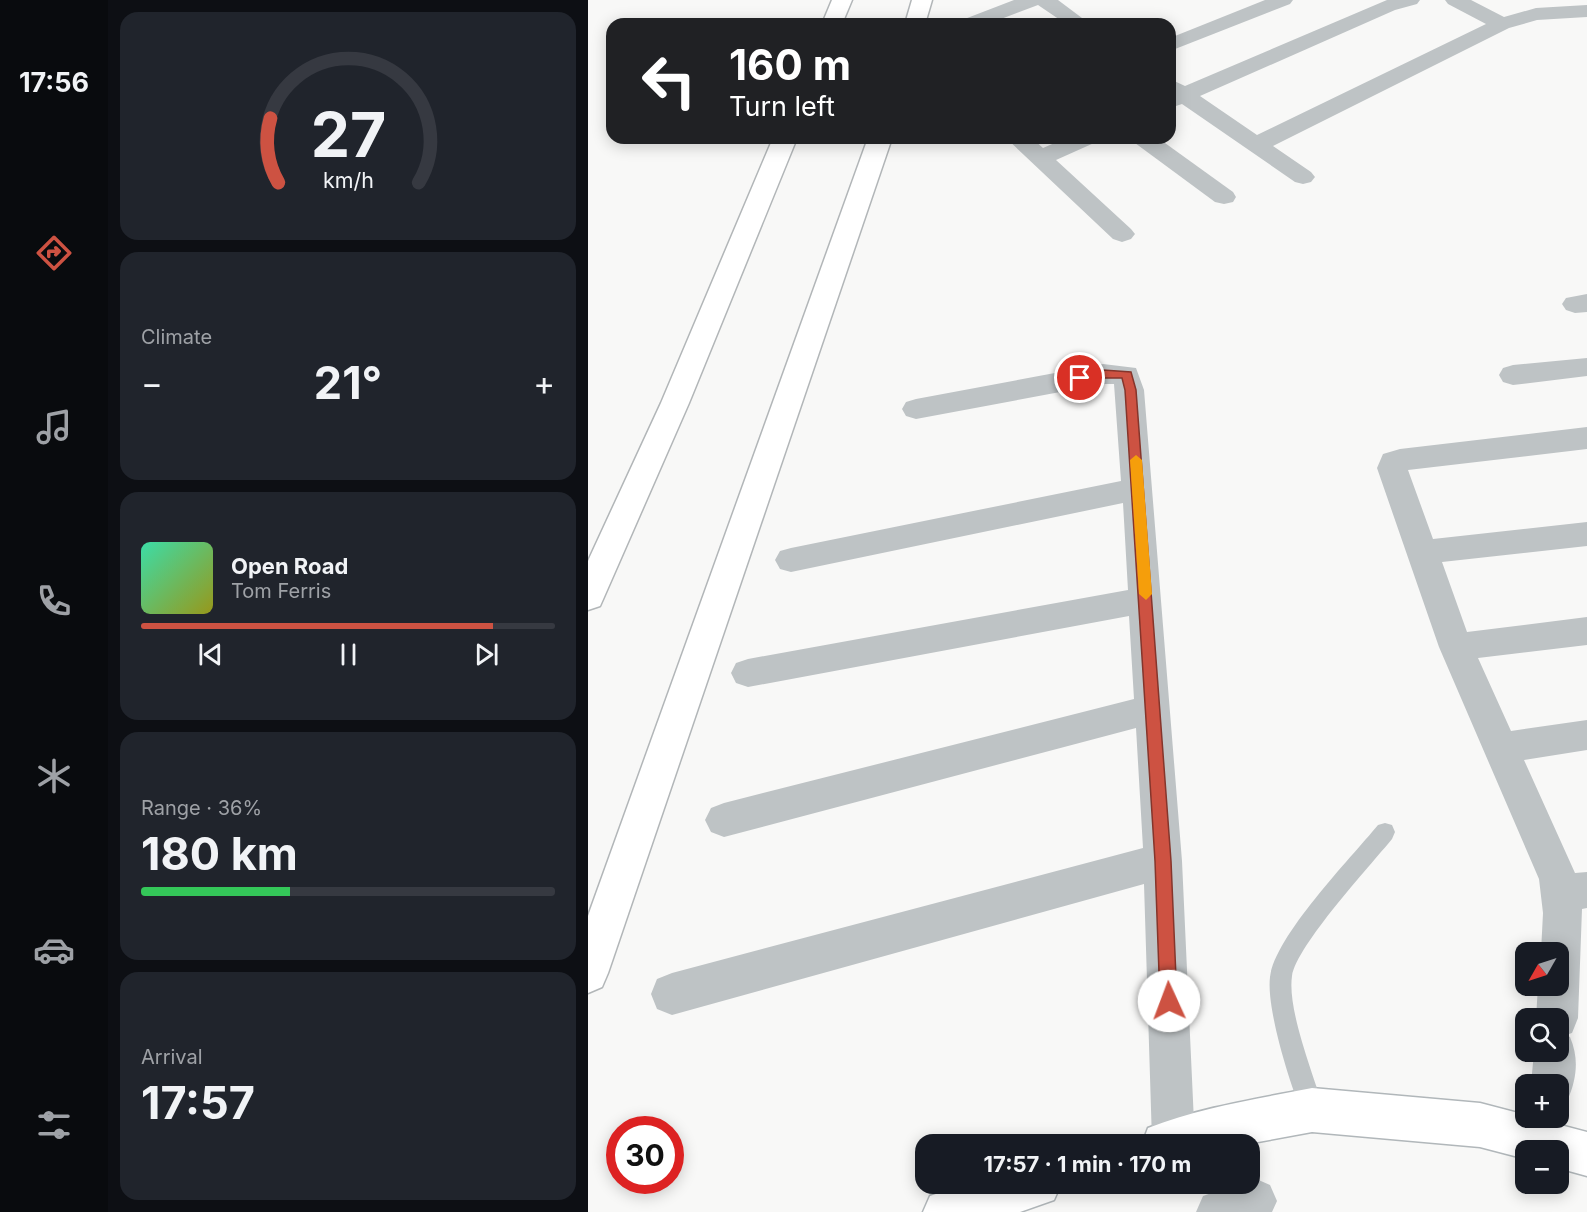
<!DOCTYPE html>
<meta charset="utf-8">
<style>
body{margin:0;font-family:Inter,sans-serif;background:#20242c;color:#f1f3f6;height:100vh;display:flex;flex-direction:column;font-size:22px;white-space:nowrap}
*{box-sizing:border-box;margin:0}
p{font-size:20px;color:#9ea1a6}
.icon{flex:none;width:33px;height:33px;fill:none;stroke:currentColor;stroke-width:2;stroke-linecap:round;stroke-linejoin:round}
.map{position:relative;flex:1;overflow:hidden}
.side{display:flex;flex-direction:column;gap:12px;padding:12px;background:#0d0f14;width:480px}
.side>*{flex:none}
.hud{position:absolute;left:18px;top:18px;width:570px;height:126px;border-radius:18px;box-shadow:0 3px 15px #0003;background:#202124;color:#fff;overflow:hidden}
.needle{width:39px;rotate:231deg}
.tools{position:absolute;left:927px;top:942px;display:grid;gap:12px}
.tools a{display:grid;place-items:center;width:54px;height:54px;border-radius:12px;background:#171b24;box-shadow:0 3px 15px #0003;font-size:30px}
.speed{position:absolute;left:18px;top:1116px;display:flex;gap:12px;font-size:30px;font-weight:700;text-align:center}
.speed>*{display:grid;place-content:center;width:78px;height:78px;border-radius:50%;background:#171b24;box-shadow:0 3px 15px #0003;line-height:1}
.speed .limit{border:9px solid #d22;background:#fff;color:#111}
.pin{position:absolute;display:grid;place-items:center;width:51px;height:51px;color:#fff;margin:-26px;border:3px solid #fff;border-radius:50%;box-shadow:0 2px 6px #0007}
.me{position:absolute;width:66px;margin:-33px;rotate:358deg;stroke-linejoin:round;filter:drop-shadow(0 0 4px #0008)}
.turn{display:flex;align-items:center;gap:21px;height:126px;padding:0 24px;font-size:27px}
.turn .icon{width:78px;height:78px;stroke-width:2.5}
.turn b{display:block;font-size:42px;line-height:51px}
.big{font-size:45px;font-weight:700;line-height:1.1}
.side .widget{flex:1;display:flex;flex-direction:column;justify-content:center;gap:9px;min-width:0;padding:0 21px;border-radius:18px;background:#20242c}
.side .dial{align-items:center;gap:0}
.dial svg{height:156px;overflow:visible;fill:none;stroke:#363941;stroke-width:7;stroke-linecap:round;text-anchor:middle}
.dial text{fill:#f1f3f6;stroke:none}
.song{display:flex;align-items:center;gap:18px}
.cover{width:72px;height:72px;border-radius:9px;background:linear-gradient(135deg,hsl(160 70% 55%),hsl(60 70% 35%))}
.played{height:6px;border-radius:3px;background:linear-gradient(90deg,#cd5242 85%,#363941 85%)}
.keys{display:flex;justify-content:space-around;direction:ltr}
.heat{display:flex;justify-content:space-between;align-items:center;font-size:33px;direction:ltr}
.charge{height:9px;border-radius:4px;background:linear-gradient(90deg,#34c759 36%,#363941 0)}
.trip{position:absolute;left:327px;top:1134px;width:345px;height:60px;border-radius:18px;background:#171b24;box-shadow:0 3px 15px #0003;font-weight:700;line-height:60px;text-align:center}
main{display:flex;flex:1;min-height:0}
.menu{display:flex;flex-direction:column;width:108px;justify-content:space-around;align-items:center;background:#090b0e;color:#9ea1a6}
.menu .icon{width:42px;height:42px}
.menu .active{color:#cd5242}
.menu b{font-size:27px;color:#f1f3f6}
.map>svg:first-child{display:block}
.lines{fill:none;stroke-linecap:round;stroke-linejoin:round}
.secondary-casing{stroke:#b1b7ba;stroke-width:3}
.motorway-casing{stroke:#b2b6b8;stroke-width:3}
.service{fill:#bec3c5;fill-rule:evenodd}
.minor{fill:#bec3c5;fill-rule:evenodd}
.secondary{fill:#fff;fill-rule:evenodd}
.motorway{fill:#fff;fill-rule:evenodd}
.route{fill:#cd5242;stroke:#85352b;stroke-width:1.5}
.slow{fill:#f59e0b}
</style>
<main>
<nav class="menu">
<b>17:56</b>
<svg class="icon active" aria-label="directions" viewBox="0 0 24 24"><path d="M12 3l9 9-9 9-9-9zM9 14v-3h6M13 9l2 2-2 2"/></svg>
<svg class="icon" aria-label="music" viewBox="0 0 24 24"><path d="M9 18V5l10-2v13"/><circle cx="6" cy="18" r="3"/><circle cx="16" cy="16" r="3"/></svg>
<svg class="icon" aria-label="phone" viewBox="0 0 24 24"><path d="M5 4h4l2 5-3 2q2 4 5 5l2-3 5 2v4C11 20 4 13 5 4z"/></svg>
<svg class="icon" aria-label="climate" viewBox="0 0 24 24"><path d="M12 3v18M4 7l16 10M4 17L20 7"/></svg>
<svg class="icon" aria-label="car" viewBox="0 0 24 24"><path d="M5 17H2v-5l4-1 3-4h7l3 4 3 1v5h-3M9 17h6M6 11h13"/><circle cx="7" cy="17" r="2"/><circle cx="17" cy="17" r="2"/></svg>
<svg class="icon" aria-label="filters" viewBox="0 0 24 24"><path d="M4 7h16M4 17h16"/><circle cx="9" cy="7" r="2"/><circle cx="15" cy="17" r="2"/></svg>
</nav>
<section class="side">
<div class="widget dial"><svg viewBox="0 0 100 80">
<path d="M14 69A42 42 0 1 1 86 69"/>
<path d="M14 69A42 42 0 0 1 10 36" stroke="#cd5242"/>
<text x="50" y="56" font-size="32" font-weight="700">27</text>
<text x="50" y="72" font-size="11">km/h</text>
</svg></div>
<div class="widget"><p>Climate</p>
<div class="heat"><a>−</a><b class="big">21°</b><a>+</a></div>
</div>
<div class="widget">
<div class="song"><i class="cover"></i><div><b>Open Road</b><p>Tom Ferris</p></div></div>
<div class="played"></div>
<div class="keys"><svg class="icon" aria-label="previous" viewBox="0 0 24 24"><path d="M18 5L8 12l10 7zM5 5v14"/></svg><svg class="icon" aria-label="pause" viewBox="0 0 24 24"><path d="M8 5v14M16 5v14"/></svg><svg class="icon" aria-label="next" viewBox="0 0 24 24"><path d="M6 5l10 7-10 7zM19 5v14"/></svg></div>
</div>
<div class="widget"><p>Range · 36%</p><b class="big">180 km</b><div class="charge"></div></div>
<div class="widget"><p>Arrival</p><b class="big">17:57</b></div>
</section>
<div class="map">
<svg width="999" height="1212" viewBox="0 0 999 1212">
<rect width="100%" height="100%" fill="#f8f8f7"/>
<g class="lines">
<g class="secondary-casing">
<g id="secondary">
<path d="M724,1088L892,1103L938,1115V1118H946L999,1132V1176L970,1168V1150H938V1159L892,1147L724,1132L659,1144H554L560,1128C613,1107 669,1099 724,1088Z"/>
<path d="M377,1184H473L466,1200L432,1212H335L342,1196Z"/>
</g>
</g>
<g class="motorway-casing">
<g id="motorway">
<path d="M244,0H264L254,24H234Z"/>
<path d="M324,0H344L337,24H317Z"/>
<path d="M185,138H209L101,403L16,597L12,606L0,610V561L73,403Z"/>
<path d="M280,138H304L20,973L14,987L0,993V916Z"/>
</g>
</g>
<path class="service" d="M797,823L804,825L807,832L804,839C782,866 709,945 704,976C699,1010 726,1076 736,1110L732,1118L724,1122L716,1118C703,1088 678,1009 682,977C687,936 762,859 790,825Z"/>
<g class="minor">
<path d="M426,0H470L502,24H478L450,5L400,24H371L374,20Z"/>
<path d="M677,0H705L702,4L582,51V38Z"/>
<path d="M799,0H832L829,4L807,10L612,96L669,135L898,24L860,4L857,0H883L916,17L948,8L999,5V17L949,20L921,28L685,146L723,172L727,177L723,182L715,184L707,182L594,104L582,108V79L597,86Z"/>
<path d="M418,138H444L455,148L478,138H510L506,143L468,160L543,229L547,234L543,239L534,242L525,239Z"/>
<path d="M543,138H570L645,192L648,197L645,202L636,204L627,202L547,143Z"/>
<path d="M999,294V312L987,313L978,310L974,304L978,298Z"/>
<path d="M999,358V376L925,385L915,382L911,375L915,368L925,365Z"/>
<path d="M515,364L548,368L556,390L594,861L607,1144H565L564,1141L556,884L84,1015L69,1009L63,994L69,979L84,973L555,848L548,728L136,837L123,832L117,820L123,808L136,803L546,699L541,616L160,687L148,683L143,673L148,663L160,659L540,590L535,503L203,572L192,569L187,560L192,551L203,548L533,481L526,384H515L328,419L318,416L314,409L318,402L328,399Z"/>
<path d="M999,427V449L820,470L845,539L999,522V546L854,562L879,632L999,617V645L890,658L923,731L999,720V750L936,760L987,873L999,872V908L994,909L990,1018L984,1033L978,1035L982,1037C991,1058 989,1078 980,1099L970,1103V1084H943L946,1052H970V1018H948L950,986H970V952H953L955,913L951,879L851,647L789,468L795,454L812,449Z"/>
<path d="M666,1178L682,1185L689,1201L684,1212H608L615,1196L649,1184H662V1180Z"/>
</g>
<use href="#secondary" class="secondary"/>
<use href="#motorway" class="motorway"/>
</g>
<path class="route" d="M515,370L543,372L548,390L583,861L589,1001L587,1007L581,1010L575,1007L572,1001L567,861L537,390L534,378H515L492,382L486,378L488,375Z"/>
<path class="slow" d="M548,455L554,460L564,594L558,600L551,594L542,460Z"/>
</svg>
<div class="tools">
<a><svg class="needle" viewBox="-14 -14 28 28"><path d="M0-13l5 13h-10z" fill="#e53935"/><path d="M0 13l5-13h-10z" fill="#9ea1a6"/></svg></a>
<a><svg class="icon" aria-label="search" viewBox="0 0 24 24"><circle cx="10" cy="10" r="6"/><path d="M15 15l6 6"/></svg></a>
<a>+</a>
<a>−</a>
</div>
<div class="speed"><div class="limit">30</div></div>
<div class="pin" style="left:492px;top:378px;background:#d93025"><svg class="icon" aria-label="arrive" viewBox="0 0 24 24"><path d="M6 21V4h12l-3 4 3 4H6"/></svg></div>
<svg class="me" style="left:581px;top:1001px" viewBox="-20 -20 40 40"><circle r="19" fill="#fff"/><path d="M0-13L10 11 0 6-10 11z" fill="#cd5242"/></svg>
<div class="trip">17:57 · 1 min · 170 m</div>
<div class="hud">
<div class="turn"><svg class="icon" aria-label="left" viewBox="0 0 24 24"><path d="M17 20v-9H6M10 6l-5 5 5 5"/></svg><div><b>160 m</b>Turn left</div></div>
</div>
</div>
</main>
